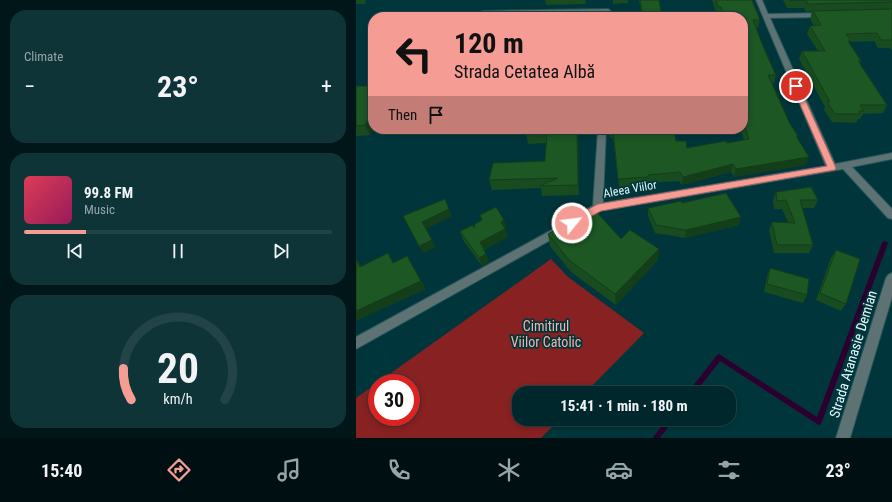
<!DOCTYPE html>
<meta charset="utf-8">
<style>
body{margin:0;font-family:"Roboto Condensed",sans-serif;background:#0e3438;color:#f1f3f6;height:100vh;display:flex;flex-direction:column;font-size:15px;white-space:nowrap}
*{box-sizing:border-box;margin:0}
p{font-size:13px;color:#95a6a9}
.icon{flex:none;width:22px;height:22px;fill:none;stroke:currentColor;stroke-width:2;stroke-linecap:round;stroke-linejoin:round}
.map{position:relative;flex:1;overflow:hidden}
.drawer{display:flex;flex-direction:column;gap:10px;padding:10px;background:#001618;width:356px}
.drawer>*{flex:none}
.guide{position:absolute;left:12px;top:12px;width:380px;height:122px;border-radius:16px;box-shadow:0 2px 6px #0003,0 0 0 1px #224448;background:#f59c94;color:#111;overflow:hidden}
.speed{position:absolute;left:12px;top:374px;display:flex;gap:8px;font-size:20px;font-weight:700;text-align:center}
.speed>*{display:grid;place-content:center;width:52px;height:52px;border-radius:50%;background:#00282c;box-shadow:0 2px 6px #0003,0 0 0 1px #224448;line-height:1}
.speed .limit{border:6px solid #d22;background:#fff;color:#111}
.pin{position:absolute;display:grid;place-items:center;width:34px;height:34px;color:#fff;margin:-17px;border:2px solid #fff;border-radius:50%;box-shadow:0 1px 4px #0007}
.me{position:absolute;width:44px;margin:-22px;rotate:61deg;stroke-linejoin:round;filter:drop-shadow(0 0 3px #0008)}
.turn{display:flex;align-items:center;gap:14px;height:84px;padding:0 20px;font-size:18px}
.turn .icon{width:52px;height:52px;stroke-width:2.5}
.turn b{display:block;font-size:28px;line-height:34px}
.then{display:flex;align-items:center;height:38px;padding:0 20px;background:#0003;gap:8px;font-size:15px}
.big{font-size:30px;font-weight:700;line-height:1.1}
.drawer .tile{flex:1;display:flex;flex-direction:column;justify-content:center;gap:6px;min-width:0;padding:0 14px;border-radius:16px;background:#0e3438}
.drawer .dial{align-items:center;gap:0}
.dial svg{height:104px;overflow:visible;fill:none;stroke:#224448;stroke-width:7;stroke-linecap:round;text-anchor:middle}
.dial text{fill:#f1f3f6;stroke:none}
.song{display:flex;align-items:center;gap:12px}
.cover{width:48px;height:48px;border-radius:6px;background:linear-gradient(135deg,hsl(350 70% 55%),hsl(330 70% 35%))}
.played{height:4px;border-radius:2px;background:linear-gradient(90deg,#f59c94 20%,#224448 20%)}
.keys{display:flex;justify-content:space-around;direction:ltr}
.heat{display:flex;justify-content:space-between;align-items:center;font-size:22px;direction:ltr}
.trip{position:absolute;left:156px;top:386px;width:224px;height:40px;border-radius:16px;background:#00282c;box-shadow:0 2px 6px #0003,0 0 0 1px #224448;font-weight:700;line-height:40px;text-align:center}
.tab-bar{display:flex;height:64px;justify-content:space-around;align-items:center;background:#001012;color:#95a6a9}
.tab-bar .icon{width:28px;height:28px}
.tab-bar .selected{color:#f59c94}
.tab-bar b{font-size:18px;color:#f1f3f6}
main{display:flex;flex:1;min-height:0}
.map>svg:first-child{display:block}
.green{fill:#882121}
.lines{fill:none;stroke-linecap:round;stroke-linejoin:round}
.stream{fill:#2b002e;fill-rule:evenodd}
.minor-casing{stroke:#24555a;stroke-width:2}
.minor{fill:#5e7274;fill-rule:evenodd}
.wall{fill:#184b1f}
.shaded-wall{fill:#143d19}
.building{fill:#1c5724;stroke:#143d19}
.route{fill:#f59c94;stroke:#9f6560}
.labels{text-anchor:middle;stroke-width:3.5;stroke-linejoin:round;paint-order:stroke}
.street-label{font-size:12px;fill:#e1fafd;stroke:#00363b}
.near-park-label{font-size:14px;fill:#f6b3ac;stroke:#00363b}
.near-street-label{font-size:14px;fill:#e1fafd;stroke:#00363b}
</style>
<main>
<section class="drawer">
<div class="tile"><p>Climate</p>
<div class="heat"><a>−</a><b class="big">23°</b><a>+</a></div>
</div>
<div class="tile">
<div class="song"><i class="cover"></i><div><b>99.8 FM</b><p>Music</p></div></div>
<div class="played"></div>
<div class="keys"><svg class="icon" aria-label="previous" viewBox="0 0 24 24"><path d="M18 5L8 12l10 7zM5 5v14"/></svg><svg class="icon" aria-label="pause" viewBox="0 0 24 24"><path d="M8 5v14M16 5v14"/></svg><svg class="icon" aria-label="next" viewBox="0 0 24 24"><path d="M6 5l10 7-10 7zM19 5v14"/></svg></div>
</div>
<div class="tile dial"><svg viewBox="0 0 100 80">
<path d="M14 69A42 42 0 1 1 86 69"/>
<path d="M14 69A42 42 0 0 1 8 45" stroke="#f59c94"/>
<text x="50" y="56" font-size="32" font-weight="700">20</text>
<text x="50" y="72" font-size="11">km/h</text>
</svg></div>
</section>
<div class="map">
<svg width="536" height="438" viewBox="0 0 536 438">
<rect width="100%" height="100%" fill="#00363b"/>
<path class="green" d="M195,259L212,277L288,333L229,393H163V419H204L185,438H0V398L21,383V417H55V383H21Z"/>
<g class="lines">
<g class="stream">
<path d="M529,241L531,242L532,243L465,424L463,425L461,424L364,361L339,393H332L333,391L361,355L363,354L461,417L526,243L527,242Z"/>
<path d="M311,419H318L304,438H297L298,436Z"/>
</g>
<g class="minor-casing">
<g id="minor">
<path d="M400,0H406L412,14L468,13L471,15L468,17L414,18L479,164L536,153V159L496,167L536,209V219L532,218L487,169L244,211L231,219H223L222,216L223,213L237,206L242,129H250L247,203L470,166Z"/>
<path d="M252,9L255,11L254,12L126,15L123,13L126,11Z"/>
<path d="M203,226L207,227L208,230L207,233L0,349V337Z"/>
<path d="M536,273V297L494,438H480L530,278L532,275Z"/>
</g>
</g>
<use href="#minor" class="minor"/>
</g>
<g class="wall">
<path d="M0,0H9L10,4H0Z"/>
<path d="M189,0H229L230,4L190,5Z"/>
<path d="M257,0H272V3L257,4Z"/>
<path d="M283,0H303L306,17H286Z"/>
<path d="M356,0H396L404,20L402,28H400L409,51L420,75L418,83H416L434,124L442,136L441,138L450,165L378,177L375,172L326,185L323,181L292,183V186L263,187L257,138H254L253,129L320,141L331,148L388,140L384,129H387V17H364V15H361Z"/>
<path d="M427,0H536V50L534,48H522L518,41L494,42L493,43L505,61L504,64L531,105L527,113L507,114L504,119H502L500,123L476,122L468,110L469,107L443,59L446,51H462L451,34L454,26H458L454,19L456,11L450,12L448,8H431Z"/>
<path d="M0,86L14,135L0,136Z"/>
<path d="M222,129L223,195L186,196L185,188L136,190L133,180L189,161L190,143L172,144L170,134Z"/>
<path d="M420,192L462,200L458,208H446L457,245L453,253H418L413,230L416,222H432L426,209H418L417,201Z"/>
<path d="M326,203L383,225L329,238L299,233L292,216V208Z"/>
<path d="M118,228L151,229H149L152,237L128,250L133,262L126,266L107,240L104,231Z"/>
<path d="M192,234L265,239L302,260L260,305L215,272L194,246Z"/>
<path d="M480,250L490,304L485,311L460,300L475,258Z"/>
<path d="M414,268L451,295L447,303L408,292L411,276Z"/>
</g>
<g class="shaded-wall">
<path d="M17,109V129L14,135L9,125Z"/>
<path d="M221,129H222V132L223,195L222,185Z"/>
<path d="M453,157L450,165L378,177L380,169Z"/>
<path d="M377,164L375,172L326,185L327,177Z"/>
<path d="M93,209L96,216L70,229L66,222Z"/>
<path d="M385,217L383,225L329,238L330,230Z"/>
<path d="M148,220L151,229H149L152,237L127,250L124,242L145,222Z"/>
<path d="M76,240L80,247L67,253L63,246Z"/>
<path d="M303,249L302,260L260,305L259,294Z"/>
<path d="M130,254L133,262L126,266L123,258Z"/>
<path d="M51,256L70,289L0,321V311Z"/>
<path d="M0,258L6,266L4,267Z"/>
</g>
<g class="building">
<path d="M284,0H303L306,17H287Z"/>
<path d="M360,0H396L404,20H397L409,51L420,75H412L434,124L442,136H440L453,157L380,169L377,164L327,177L324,172L292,175V177L262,179L257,130H253V129H318L320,141H330L331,148L369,141L371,143L393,139L387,122V17H368L365,7H362Z"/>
<path d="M433,0H536V2L452,4L450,0Z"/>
<path d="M536,9V40H525L521,33L490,34L495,41H492L505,61H502L531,105H504L508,111H503L504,114H479L471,102H474L446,51H469L454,26L465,25L457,11Z"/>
<path d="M0,86H17V109L9,125L0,126Z"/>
<path d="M171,129H221L222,185L184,186L202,178L133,180L137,163L189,161L191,133L170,134Z"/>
<path d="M455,187L462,200H444L457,245H421L416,222L439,223L430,200L421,201L420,192Z"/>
<path d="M370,193L385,217L330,230L300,225L292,208L325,201L326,203Z"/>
<path d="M89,199L93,209L66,222L76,240L63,246L47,216Z"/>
<path d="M140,207L148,220L145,222L149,229L124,242L130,254L123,258L104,231L117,225L118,228L119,224L126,220L124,215Z"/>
<path d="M238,209L265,239L274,230L303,249L259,294L213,260L192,234Z"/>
<path d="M480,250L504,259L490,304L464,293Z"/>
<path d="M32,253L37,263L51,256L65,281L0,311V259L4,267Z"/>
<path d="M414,268L453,279L451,295L411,284Z"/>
</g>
<path class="route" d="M440,83L443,86L480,168L479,170L245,211L219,225H212L211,223L212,220L242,204L471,166L436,86Z"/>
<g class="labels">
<g class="street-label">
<text transform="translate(274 189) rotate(-10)" y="4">Aleea Viilor</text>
</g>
<g class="near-park-label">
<text x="190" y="331">Cimitirul<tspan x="190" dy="16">Viilor Catolic</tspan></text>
</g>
<g class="near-street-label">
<text transform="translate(497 354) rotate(-73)" y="5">Strada Atanasie Demian</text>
</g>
</g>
</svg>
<div class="speed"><div class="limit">30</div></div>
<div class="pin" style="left:440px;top:86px;background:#d93025"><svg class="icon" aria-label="arrive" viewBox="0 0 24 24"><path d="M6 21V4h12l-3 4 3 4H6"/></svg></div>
<svg class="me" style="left:216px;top:223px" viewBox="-20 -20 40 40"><circle r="17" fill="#f59c94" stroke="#fff" stroke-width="3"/><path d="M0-11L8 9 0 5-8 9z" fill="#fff"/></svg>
<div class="trip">15:41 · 1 min · 180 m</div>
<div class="guide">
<div class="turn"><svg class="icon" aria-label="left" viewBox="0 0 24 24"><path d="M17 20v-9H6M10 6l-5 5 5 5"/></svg><div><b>120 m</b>Strada Cetatea Albă</div></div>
<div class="then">Then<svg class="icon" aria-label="arrive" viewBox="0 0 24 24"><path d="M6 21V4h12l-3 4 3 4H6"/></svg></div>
</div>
</div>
</main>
<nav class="tab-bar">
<b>15:40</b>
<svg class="icon selected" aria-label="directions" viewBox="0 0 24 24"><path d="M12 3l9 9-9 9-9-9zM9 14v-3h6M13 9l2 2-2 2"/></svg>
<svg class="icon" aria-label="music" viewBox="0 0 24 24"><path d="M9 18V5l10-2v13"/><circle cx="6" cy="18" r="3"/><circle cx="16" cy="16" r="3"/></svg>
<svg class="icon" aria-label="phone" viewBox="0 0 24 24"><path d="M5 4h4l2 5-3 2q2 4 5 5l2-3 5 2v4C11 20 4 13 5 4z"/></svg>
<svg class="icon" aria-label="climate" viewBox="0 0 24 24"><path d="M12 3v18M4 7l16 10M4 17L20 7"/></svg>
<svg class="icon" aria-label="car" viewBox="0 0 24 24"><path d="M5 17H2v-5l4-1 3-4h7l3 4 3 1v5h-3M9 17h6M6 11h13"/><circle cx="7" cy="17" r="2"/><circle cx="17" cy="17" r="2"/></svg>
<svg class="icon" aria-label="filters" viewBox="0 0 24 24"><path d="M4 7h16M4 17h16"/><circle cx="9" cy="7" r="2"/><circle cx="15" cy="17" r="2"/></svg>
<b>23°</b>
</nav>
